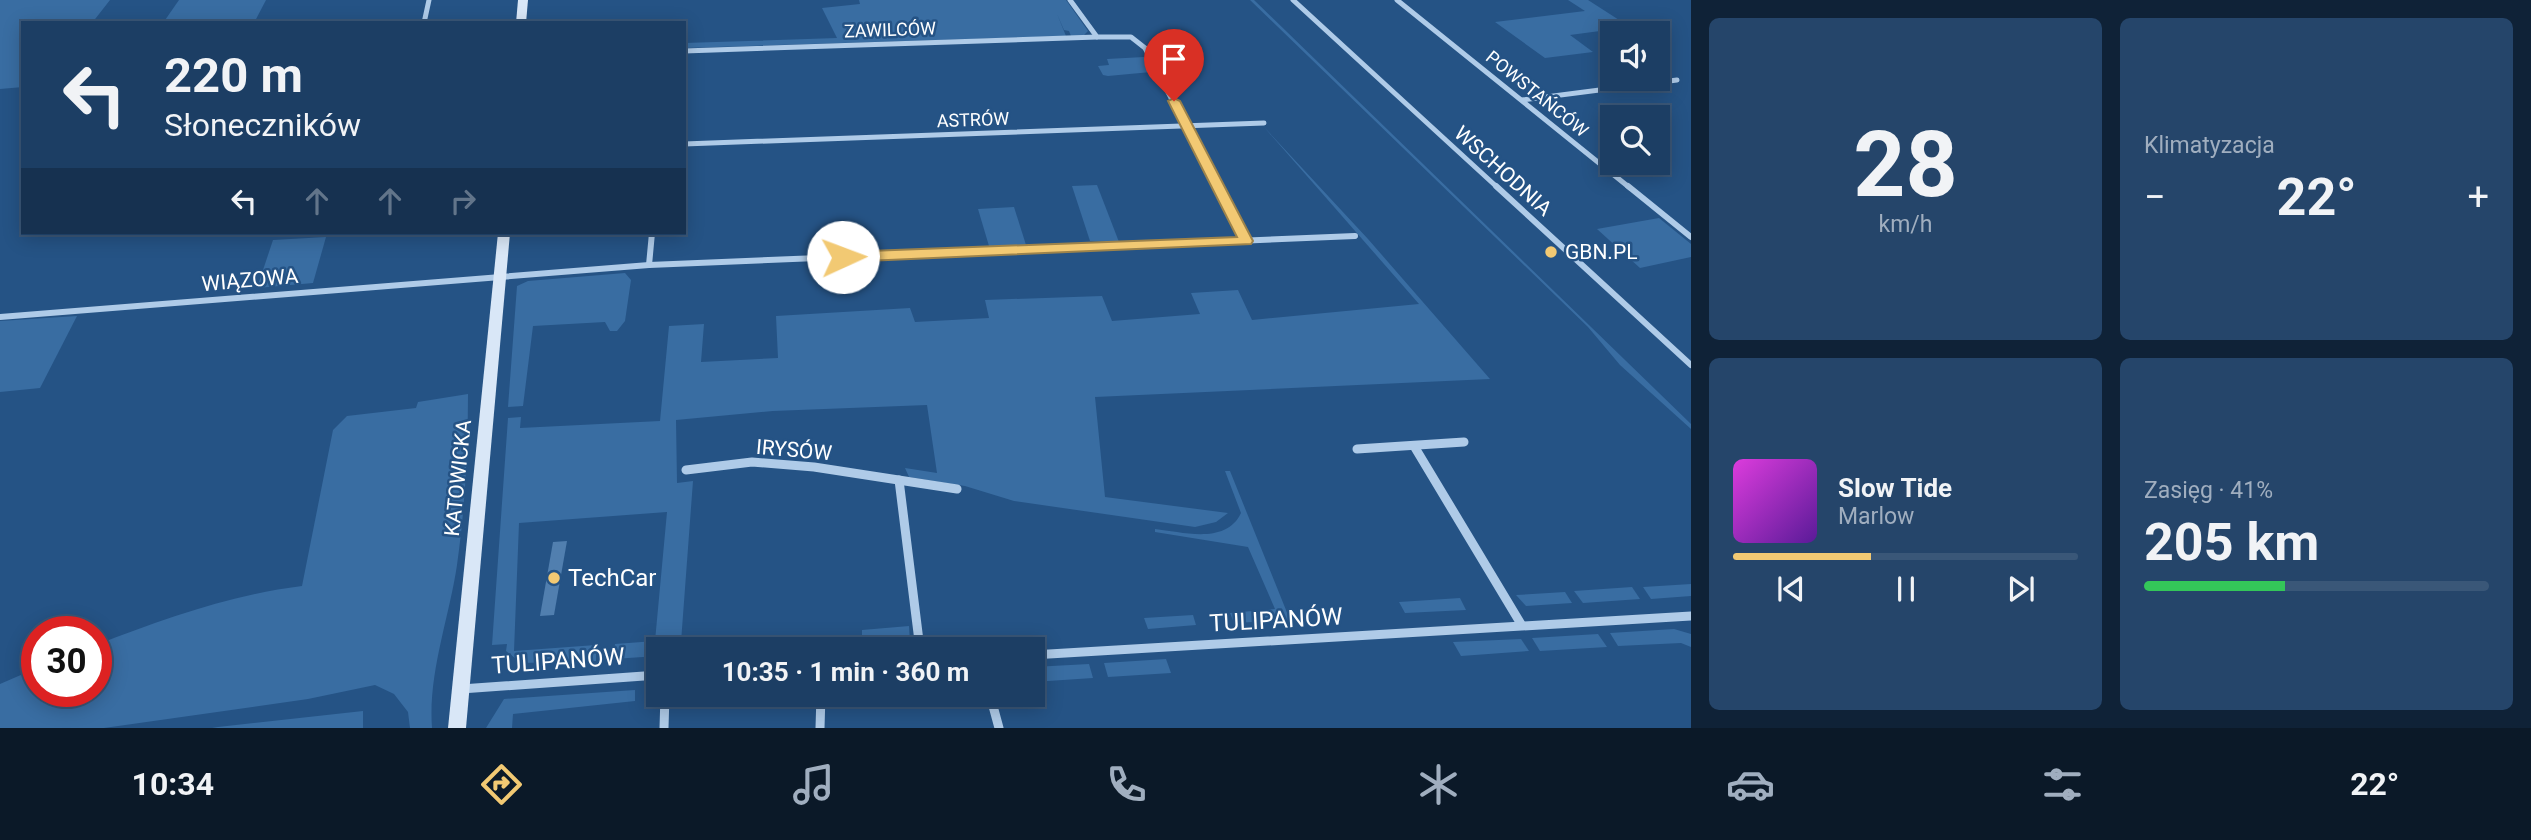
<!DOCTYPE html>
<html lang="pl">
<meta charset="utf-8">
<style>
body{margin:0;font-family:Roboto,sans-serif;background:#25456a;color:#f1f3f6;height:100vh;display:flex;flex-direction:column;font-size:26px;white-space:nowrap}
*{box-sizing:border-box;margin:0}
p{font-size:23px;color:#a0aebf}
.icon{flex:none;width:38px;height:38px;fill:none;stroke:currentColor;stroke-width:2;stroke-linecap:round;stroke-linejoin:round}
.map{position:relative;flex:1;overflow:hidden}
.drawer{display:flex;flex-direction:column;gap:18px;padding:18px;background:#0f2237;width:840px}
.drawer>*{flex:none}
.top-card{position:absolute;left:21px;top:21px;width:665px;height:214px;border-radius:0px;box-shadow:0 4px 18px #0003,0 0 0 2px #3a5778;background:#1c3e64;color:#f1f3f6;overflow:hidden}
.fabs{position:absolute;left:1600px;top:21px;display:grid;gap:14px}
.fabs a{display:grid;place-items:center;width:70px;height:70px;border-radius:0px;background:#1c3e64;box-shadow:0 4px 18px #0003,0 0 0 2px #3a5778;font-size:35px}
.speed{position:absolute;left:21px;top:616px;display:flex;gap:14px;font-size:35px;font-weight:700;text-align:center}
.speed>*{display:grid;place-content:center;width:91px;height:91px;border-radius:50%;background:#1c3e64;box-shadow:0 4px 18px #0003,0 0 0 2px #3a5778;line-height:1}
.speed .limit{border:10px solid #d22;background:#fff;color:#111}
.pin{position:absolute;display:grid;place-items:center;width:60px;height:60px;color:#fff;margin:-72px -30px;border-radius:50% 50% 50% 0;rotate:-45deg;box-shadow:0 0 7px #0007}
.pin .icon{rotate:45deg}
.me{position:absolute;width:77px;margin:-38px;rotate:88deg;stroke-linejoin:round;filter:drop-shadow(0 0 5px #0008)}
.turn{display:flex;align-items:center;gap:24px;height:147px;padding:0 28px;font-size:32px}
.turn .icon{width:91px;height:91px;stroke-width:2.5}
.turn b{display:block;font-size:49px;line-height:60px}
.lanes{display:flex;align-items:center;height:66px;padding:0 28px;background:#0003;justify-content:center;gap:35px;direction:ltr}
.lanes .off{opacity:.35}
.big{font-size:52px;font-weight:700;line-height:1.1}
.drawer .tile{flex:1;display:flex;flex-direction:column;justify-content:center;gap:10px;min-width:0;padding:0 24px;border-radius:10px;background:#25456a}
.drawer .dial{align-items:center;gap:0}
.dial b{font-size:91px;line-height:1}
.song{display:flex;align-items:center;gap:21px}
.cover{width:84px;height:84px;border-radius:10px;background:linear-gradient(135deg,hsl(300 70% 55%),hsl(270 70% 35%))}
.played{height:7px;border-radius:4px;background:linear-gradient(90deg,#f2c973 40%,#3a5778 40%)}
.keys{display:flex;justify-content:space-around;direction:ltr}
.heat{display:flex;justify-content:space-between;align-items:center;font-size:38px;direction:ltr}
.charge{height:10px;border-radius:5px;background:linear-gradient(90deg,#34c759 41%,#3a5778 0)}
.drawer .tiles{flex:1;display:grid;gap:18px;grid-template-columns:repeat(2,1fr)}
.trip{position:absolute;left:646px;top:637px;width:399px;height:70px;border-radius:0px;background:#1c3e64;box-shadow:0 4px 18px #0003,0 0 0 2px #3a5778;font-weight:700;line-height:70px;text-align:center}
.tabs{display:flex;height:112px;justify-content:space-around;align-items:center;background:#0b1928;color:#a0aebf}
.tabs .icon{width:49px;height:49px}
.tabs .active{color:#f2c973}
.tabs b{font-size:32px;color:#f1f3f6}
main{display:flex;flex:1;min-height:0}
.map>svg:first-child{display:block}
.green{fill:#396da2}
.building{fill:#517faf}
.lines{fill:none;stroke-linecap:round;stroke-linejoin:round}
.street-far2{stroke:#afcbe8;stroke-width:5}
.street-far1{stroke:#afcbe8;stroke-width:6}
.street{stroke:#afcbe8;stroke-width:9}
.secondary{fill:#d9e7f7;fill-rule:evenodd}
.route{fill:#f2c973;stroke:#9d834b;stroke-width:2}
.poi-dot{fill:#f2c973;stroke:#255385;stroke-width:2.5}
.labels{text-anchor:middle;stroke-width:5;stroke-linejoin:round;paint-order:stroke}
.far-street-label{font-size:18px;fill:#fff;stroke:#255385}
.street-label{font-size:21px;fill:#fff;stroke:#255385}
.poi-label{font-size:21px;fill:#fff;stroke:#255385;text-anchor:start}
.near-poi-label{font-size:24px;fill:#fff;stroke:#255385;text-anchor:start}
.near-street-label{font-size:24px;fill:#fff;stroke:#255385}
</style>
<main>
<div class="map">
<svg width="1691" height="728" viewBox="0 0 1691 728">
<rect width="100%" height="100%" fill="#255385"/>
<g class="green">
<path d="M0,0H110L92,23H23V87L0,89Z"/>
<path d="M179,0H266L254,23H163Z"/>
<path d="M859,0H1066L1088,31L1083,36H1071L1069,31L1064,30L1057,14L1066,36L684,48V43L837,38L822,8L860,4Z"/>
<path d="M1250,0H1254L1691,424V429L1620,365L1588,327Z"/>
<path d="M1568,0H1588L1630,27L1570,35L1593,52L1545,58L1495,22L1585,11Z"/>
<path d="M1144,57L1151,72L1108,76L1103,75L1098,66L1109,65L1107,59Z"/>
<path d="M1264,127L1368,239L1490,379L1095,397L1105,497L1228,513L1216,522L1195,527L1014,501L965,486L909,477L905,468L937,473L927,405L773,411L676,420L677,483L693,481L681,642H667L666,649H658V656L613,659L615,644L655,641L667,512L519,523L514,651L596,645V661L521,663L506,651L507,644L492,645L508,418L521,417L520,428L660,421L669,326L704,324L701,362L778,358L776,316L910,308L915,322L989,318L985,300L1102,296L1112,321L1200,314L1191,293L1238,290L1252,320L1419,304Z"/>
<path d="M1097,185L1119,242L1090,241L1072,186Z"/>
<path d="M1014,207L1026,245L989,246L978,209Z"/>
<path d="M1659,218L1691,244V257L1640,268L1597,229Z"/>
<path d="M326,237L313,283L257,288L273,240Z"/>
<path d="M625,273L631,280L625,321L617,331H610L605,322L533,326L523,406L508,407L517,286L528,281Z"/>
<path d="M77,316L40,388L0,392V321Z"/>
<path d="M468,394C468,452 465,508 457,565C449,619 428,673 432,728H410L408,712L394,694L375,685L308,699L104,728H0V684L37,668V691H96V645C164,619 230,595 302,586L333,430L347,416L416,408L418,402Z"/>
<path d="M1225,471H1230L1290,620L1234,623L1230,613L1275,609L1248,547L1155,532V529C1183,532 1226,545 1241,513Z"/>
<path d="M1691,584V596L1651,599L1643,587Z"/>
<path d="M1632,587L1640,599L1583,603L1574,591Z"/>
<path d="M1565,592L1572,603L1526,606L1516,595Z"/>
<path d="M1460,598L1466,610L1405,613L1399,602Z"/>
<path d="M1193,615L1196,625L1148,629L1144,618Z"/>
<path d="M909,626L910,642L862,644V630Z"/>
<path d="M1674,629L1691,634V647L1681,643L1618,646L1610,633Z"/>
<path d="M1598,634L1607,647L1540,651L1532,638Z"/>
<path d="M778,635L779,649H701V641Z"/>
<path d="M1521,639L1529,651L1461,656L1453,642Z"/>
<path d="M1166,659L1171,673L1108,677L1104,663Z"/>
<path d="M1089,664L1093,678L1033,682V667Z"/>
<path d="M635,690V701L513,714L512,728H486L504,699Z"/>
<path d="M363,711V728H212L218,727Z"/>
</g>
<path class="building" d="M567,541L554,615L540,616L553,542Z"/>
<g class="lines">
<g class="street-far2">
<path d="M1070,0L1097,37H1131L1145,48L1218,188"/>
<path d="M1293,0L1498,188"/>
<path d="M1397,0L1630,188"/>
<path d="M424,23L429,0"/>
<path d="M684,51L1097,37"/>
<path d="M1522,100L1677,80"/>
<path d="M684,144L1264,123"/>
</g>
<g class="street-far1">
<path d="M1217,186L1246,241"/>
<path d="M1496,186L1691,365"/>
<path d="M1628,186L1691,237"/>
<path d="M649,265L652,233"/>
<path d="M0,317L649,265L1355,236"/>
</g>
<g class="street">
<path d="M1414,446L1521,624"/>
<path d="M1357,449L1464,442"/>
<path d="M686,470L752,462L814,467L957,489"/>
<path d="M899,480L920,649"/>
<path d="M1032,655L1691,616"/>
<path d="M461,689L658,675"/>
<path d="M990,695L999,728"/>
<path d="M664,728L665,695"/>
<path d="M820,728L821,695"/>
</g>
<g class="secondary">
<path d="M518,0H528L526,23H516Z"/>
<path d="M498,233H510L466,728H448Z"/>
</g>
</g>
<path class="route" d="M1174,98L1180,101L1253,241L1251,244L843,262L836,257L843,252L1237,237L1168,101Z"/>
<g class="poi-dot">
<circle cx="1551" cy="252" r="7"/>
<circle cx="554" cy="578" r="7"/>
</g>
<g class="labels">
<g class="far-street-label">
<text transform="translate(890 30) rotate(-2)" y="6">ZAWILCÓW</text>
<text transform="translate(1537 94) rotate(39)" y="6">POWSTAŃCÓW</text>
<text transform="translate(973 120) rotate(-2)" y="6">ASTRÓW</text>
</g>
<g class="street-label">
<text transform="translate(1503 171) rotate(42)" y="7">WSCHODNIA</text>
<text transform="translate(250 280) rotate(-5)" y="7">WIĄZOWA</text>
<text transform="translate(794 450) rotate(5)" y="7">IRYSÓW</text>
<text transform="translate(458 478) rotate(-84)" y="7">KATOWICKA</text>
</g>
<g class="poi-label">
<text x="1565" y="259">GBN.PL</text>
</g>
<g class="near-poi-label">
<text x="568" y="586">TechCar</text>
</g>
<g class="near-street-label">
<text transform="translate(1276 620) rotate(-3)" y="8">TULIPANÓW</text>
<text transform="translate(558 661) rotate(-4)" y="8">TULIPANÓW</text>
</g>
</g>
</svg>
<div class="fabs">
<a><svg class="icon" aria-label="sound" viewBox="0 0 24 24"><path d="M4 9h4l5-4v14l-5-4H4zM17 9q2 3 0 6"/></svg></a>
<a><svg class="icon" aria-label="search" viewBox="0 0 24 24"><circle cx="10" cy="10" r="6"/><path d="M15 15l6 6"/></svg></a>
</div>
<div class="speed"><div class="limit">30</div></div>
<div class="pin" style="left:1174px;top:101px;background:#d93025"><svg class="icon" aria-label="arrive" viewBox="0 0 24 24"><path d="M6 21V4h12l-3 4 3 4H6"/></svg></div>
<svg class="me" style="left:843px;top:257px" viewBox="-20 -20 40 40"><circle r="19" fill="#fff"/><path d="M0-13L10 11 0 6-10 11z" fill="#f2c973"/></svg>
<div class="trip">10:35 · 1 min · 360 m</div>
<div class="top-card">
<div class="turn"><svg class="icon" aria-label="left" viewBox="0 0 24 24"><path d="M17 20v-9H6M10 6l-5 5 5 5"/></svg><div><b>220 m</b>Słoneczników</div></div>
<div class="lanes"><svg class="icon" aria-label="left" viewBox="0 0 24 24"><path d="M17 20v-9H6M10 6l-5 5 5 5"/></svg><svg class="icon off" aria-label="ahead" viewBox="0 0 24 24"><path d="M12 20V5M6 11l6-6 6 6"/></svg><svg class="icon off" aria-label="ahead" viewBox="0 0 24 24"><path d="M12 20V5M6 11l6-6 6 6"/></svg><svg class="icon off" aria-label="right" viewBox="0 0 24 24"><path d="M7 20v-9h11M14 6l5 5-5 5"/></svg></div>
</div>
</div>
<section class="drawer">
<div class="tiles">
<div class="tile dial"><b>28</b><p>km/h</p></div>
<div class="tile"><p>Klimatyzacja</p>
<div class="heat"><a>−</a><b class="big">22°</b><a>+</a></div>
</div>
<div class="tile">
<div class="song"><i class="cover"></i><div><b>Slow Tide</b><p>Marlow</p></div></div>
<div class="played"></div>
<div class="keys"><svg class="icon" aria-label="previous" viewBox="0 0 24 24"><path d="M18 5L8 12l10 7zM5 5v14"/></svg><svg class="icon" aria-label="pause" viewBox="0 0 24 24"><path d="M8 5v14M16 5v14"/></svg><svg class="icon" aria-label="next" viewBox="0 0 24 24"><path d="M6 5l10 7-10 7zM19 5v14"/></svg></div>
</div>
<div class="tile"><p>Zasięg · 41%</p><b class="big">205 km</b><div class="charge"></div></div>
</div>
</section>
</main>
<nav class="tabs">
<b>10:34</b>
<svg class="icon active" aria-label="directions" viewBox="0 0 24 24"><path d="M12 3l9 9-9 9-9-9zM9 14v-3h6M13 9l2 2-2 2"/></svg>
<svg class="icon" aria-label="music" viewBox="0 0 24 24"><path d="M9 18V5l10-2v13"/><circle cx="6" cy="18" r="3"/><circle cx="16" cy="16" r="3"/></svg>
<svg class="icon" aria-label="phone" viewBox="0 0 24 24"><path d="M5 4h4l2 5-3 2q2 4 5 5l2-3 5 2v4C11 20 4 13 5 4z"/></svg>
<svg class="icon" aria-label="climate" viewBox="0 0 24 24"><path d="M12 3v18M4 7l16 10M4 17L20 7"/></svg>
<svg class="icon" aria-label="car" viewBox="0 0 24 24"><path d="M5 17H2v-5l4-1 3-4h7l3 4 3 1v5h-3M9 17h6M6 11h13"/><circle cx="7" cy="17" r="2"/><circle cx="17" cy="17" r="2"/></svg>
<svg class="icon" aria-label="filters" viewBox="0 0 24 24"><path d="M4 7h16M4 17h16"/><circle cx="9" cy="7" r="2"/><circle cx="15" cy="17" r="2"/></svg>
<b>22°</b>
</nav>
